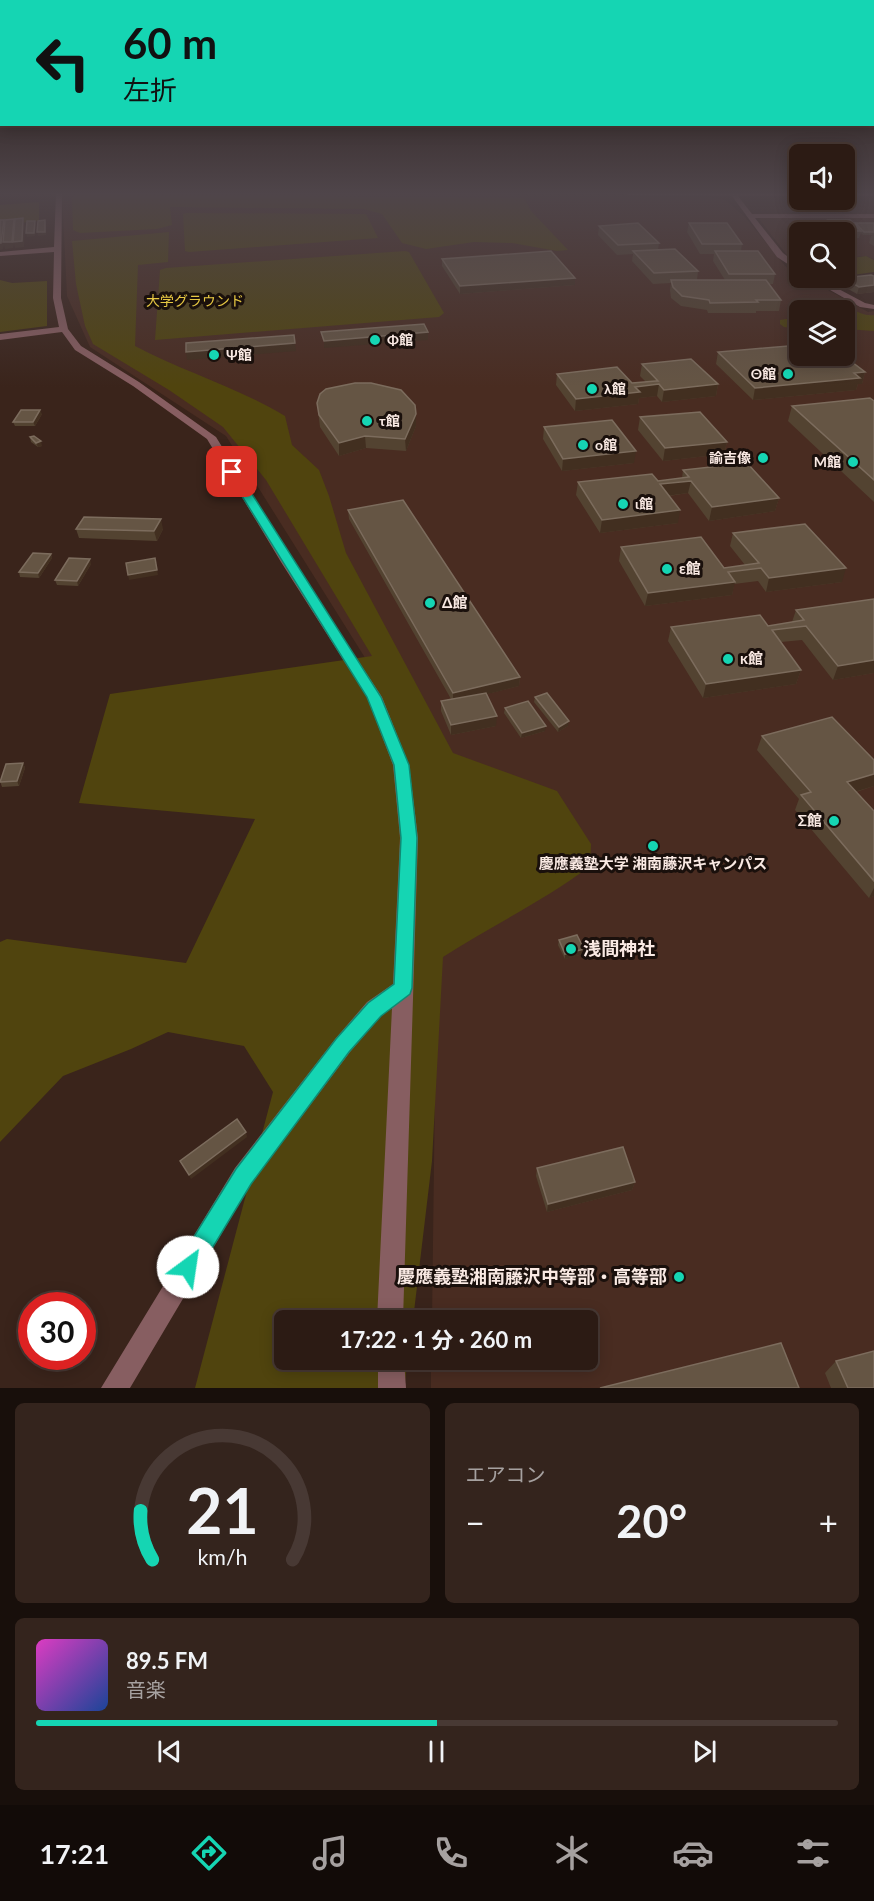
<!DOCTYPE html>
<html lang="ja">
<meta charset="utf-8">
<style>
body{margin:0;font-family:Lato,"Noto Sans JP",sans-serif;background:#34241d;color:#f1f3f6;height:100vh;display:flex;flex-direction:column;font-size:22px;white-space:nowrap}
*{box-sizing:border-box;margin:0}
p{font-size:20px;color:#a6a1a0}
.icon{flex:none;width:33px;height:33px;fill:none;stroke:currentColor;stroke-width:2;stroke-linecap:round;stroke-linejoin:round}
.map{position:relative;height:1388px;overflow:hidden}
.drawer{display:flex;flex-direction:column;gap:15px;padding:15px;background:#180f0b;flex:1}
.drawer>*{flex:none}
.banner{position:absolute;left:0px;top:0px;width:874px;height:126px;box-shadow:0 3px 15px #0003,0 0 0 2px #483934;background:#15d5b3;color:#111;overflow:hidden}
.controls{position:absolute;left:789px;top:144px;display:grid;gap:12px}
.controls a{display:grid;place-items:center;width:66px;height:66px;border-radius:9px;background:#2c1b14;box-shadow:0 3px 15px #0003,0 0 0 2px #483934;font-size:30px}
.speed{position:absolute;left:18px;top:1292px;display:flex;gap:12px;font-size:30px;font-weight:700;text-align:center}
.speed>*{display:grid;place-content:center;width:78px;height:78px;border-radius:50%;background:#2c1b14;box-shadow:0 3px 15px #0003,0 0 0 2px #483934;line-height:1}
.speed .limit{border:9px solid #d22;background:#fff;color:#111}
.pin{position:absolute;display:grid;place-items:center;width:51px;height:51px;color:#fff;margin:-26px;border-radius:12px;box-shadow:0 3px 9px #0006}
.me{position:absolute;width:66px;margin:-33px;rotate:31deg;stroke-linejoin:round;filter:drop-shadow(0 0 4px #0008)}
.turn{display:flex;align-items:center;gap:21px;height:126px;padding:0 24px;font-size:27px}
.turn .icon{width:78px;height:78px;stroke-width:2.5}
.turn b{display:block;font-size:42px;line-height:51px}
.big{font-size:45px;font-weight:700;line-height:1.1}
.drawer .card{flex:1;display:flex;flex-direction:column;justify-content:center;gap:9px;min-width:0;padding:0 21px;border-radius:9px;background:#34241d}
.drawer .dial{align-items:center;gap:0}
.dial svg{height:156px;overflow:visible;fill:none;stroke:#483934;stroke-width:7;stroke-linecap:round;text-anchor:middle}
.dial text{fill:#f1f3f6;stroke:none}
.song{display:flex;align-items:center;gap:18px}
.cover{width:72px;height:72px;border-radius:9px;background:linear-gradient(135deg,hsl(310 70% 55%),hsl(220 70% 35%))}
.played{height:6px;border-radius:3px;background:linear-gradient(90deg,#15d5b3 50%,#483934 50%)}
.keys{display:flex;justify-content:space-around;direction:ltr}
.heat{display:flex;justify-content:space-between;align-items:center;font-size:33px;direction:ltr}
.drawer .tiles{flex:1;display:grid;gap:15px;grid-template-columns:1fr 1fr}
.card:last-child{grid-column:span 2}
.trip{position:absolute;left:274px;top:1310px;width:324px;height:60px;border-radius:9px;background:#2c1b14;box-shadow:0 3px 15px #0003,0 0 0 2px #483934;font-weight:700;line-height:60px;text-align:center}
.menu{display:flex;height:96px;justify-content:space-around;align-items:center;background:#120b08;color:#a6a1a0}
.menu .icon{width:42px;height:42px}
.menu .current{color:#15d5b3}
.menu b{font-size:27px;color:#f1f3f6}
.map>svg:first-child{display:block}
.built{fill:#492c21;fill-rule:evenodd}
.green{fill:#50440e}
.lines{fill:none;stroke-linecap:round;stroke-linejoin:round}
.minor{fill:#875e61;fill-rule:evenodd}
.wall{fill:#534331}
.shaded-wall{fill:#422f20}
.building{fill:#655544;stroke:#7c6c5d;stroke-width:1.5}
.route{fill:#15d5b3;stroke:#0e8a74;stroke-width:1.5}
.poi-dot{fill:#15d5b3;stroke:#1a100c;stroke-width:2}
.labels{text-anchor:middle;stroke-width:6;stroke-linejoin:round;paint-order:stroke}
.far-park-label{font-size:14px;fill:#e7c843;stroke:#1a100c}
.far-poi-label{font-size:14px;font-weight:bold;fill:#f9e9e3;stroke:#1a100c;text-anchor:start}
.poi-label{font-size:15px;font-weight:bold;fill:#f9e9e3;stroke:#1a100c;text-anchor:start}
.near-poi-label{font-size:18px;font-weight:bold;fill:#f9e9e3;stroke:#1a100c;text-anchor:start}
</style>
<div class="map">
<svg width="874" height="1388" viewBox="0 0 874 1388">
<rect width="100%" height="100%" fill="#3a241b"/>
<g class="built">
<path d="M62,193L510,194L535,197H708L725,200L744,216L786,267L799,274L800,278H806L868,312L874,311V1388H431V1359H588V1320H432L436,1006L384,688L226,436L90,347L67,296ZM800,310H844V356H800Z"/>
<path d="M763,217L874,218V259L866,256L845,258L844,232H800L799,259H790L759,219Z"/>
</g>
<g class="green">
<path d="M76,194L524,198L531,211L568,250L557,251L512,243L474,242L426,249L402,243L382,214L364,209L170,207L172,225L157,229L80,233L73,230L72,198Z"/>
<path d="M39,202V221L0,225V205Z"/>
<path d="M187,213L366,214L378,238L189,252L185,251L183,214Z"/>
<path d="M169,232L168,262L138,265L135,346C184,372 237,387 285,416L292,445L319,470L329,496L346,553L453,753L557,791L591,844L590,866C544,901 491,926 443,957L432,1161L413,1320H285V1359H408L404,1388H195L273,1092L244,1046L168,1032L131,1049L63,1076L0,1142V942L7,939L186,963L255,819L79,803L110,694L372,656L266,480L223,427L169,390L93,344L85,326L76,284L72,241Z"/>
<path d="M405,251L409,252L444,313L439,317L155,340L160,270L166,268Z"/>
<path d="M866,256L874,260V272L845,276V259Z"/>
<path d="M0,280L12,283L47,281V326L0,332Z"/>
<path d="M832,303C848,303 858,317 874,315V331L845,329L844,310H800L799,329L784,327L780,324V320L799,317L798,309Z"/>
</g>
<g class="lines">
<g class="minor">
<path d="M56,193H62L61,298L68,329L81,346L139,382L216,437L293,562L382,697L409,765L418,838L403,1320H377L392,1008L381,1016L350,1052L251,1184L130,1388H101L235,1168L336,1038L367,1002L393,984L400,838L393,765L367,697L281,562L207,439L133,386L75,350L62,332L0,340V334L59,327L53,298L54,252L0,256V252L54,247Z"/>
<path d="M625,193H800V196H738L752,214H874V218H755L783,253L800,266V272L777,257L732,196L628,195Z"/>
<rect x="844" y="193" width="30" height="3"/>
<path d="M809,278H818L865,303L874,305V309L860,307Z"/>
<path d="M378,1359H404L406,1388H378Z"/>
</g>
</g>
<g class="wall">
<path d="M828,220L855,225V223H874V246L869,243L871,236L873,235H863L861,233L859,238H848L844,235V232H833L827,226Z"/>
<path d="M689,223L742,244L741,251L775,274L773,284H769L781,300L779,311H756V313H708L707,310L681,306L671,298L670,290L671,283L653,284L632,261L633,254L617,255L598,235L599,226L659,243L658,250L698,271L697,280H725L713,261L714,254H700L687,232Z"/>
<path d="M442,259L575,285L460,294L442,266Z"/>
<path d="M874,276V292L857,294L841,285L843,278Z"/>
<path d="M718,352L865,372L862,384H858L856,390L753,400L716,364Z"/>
<path d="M642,364L718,384L716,396L662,402L657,396L639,398L638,404L575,411L556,385L557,374L632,383L646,382L640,376Z"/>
<path d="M874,401V502L788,421L792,406Z"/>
<path d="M317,403L416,426L406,451L366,448L339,456L320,427Z"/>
<path d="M42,414L35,426H15L13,422Z"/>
<path d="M640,417L727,442L724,454L663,461L638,430Z"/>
<path d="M544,427L634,463L562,471L543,439Z"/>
<path d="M30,437L42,446L38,447L31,442Z"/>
<path d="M683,470L779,498L775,511L709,521L688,493L669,496L678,523L600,533L576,495L578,482L658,481L682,478Z"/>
<path d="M348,510L520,677L519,686L487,694L496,726L451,735L441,711V701L451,699L349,519Z"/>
<path d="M76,529H163L157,541L79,538Z"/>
<path d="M733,533L842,582L766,592L758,581L734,584L732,595L645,606L619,561L621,547L724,568L745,565L730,546Z"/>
<path d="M51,554L52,558L39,578L20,577L19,572Z"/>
<path d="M91,564L78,586L57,585L55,580Z"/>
<path d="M874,599V673L833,680L802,640L781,642L801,670L796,684L703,698L668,641L671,627L768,626L792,622L796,610Z"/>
<path d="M535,697L568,726L558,732L534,702Z"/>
<path d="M505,708L545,731L521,738L504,713Z"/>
<path d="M762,736L874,760V786L856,792L874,811V896L869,898L795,810L799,799L757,750Z"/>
<path d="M23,763L25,768L19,786L2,787L0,781Z"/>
<path d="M559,940L583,954L565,959L558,945Z"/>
<path d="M537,1168L635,1182L632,1190L547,1212L536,1176Z"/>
<path d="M836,1361L874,1388H831L825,1373Z"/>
</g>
<g class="shaded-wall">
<path d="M23,218L25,225L24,247L15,248L14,244L13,248L5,249L4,245L3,249L0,250V243L4,220L6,227L14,219L15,226Z"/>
<path d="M45,220L46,223V235L38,236L37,232Z"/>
<path d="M35,221L36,224L35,236L27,237L26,233Z"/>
<path d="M575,278V285L460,294V286Z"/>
<path d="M874,285V292L857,294L859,287Z"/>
<path d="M428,332V340L324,348V341Z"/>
<path d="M295,343L296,351L187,360L186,352Z"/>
<path d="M865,372L862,384H858L856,390L753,400L755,388Z"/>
<path d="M659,384L657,396L639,398L638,404L575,411L576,399L635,387Z"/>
<path d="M718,384L716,396L662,402L664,390Z"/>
<path d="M40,410L42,414L35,426L33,422Z"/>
<path d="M416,414V426L406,451L405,439Z"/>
<path d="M365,436L366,448L339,456V443Z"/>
<path d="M41,441L42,446L38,447L36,443Z"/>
<path d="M727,442L724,454L663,461L665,448Z"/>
<path d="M636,451L634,463L562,471L563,459Z"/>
<path d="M691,481L688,493L658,497L660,484Z"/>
<path d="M779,498L775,511L709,521L712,507Z"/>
<path d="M680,510L678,523L600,533L602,520Z"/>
<path d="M161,519L163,529L157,541L154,531Z"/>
<path d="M51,554L52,558L39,578L38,573Z"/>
<path d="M155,558L158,575L129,580L128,575Z"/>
<path d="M90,559L91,564L78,586L77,581Z"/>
<path d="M846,568L842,582L766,592L769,578Z"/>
<path d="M735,582L732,595L645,606L648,593Z"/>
<path d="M874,660V673L833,680L838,666Z"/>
<path d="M801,670L796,684L703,698L706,684Z"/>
<path d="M520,677L519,686L453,703V693Z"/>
<path d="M497,716L496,726L451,735V725Z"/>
<path d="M569,721L568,726L558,732L559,727Z"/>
<path d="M546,726L545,731L521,738L522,733Z"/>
<path d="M23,763L25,768L19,786L17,781Z"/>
<path d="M874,774V786L841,796L847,782Z"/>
<path d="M874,888V896L869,898Z"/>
<path d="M584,949L583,954L565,959V954Z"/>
<path d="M246,1132L247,1137L191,1179L189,1175Z"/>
<path d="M635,1182L632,1190L547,1212L548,1204Z"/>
</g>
<g class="building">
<path d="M23,218L22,241L13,242L15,219Z"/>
<path d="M14,219L12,242H3L5,220Z"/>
<path d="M0,220H4L1,243H0Z"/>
<path d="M45,220V232H37L38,221Z"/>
<path d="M828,220H850L861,231H850L847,229H837Z"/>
<path d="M27,221H35L34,233H26Z"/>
<path d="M638,223L659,243L618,245L599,226Z"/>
<path d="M689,223H727L742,244H702Z"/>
<path d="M855,223H874V232H864Z"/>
<path d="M675,249L698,271L654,273L633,251Z"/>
<path d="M551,251L575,278L460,286L442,259Z"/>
<path d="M715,251H758L775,274H729Z"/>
<path d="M871,275L874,276V285L859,287L843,278Z"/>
<path d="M671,280H766L781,300H756L758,302L710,303L709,300L682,296L673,287Z"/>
<path d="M424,324L428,332L324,341L321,332Z"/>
<path d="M294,335L295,343L186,352V343Z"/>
<path d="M800,345V356H844L865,372L854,373L860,378L755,388L718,352Z"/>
<path d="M691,359L718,384L664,390L659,384L635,387L640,392L576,399L557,374L617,367L632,383L656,381H658L642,364Z"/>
<path d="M355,383H371L401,390L415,405L416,414L405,439L365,436L339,443L319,415L317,403L320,394L326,389Z"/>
<path d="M870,398L874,401V480L792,406Z"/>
<path d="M21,410H40L33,422H13Z"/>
<path d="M700,412L727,442L665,448L640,417Z"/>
<path d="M612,420L636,451L563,459L544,427Z"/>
<path d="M34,436L41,441L36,443L30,437Z"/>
<path d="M747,463L779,498L712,507L691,481L660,484L680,510L602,520L578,482L652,474L658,481L689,477L683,470Z"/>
<path d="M403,500L520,677L453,693L348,510Z"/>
<path d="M84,517L161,519L154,531L76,529Z"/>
<path d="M805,524L846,568L769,578L761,568L728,572L735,582L648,593L621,547L701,537L724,568L759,563L733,533Z"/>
<path d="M33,553L51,554L38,573L19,572Z"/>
<path d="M69,558L90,559L77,581L55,580Z"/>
<path d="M155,558L157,570L128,575L126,563Z"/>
<path d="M874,599V660L838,666L806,626L772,630L801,670L706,684L671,627L760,615L768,626L804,620L796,610Z"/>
<path d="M486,693L497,716L451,725L441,701Z"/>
<path d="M547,693L569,721L559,727L535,697Z"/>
<path d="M528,701L546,726L522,733L505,708Z"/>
<path d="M832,717L874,760V774L847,782L874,811V881L801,795L811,792L762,736Z"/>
<path d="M23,763L17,781L0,782L6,764Z"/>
<path d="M577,935L584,949L565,954L559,940Z"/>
<path d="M237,1119L246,1132L189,1175L180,1161Z"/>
<path d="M623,1147L635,1182L548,1204L537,1168Z"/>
<path d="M781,1343L799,1388H600Z"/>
<path d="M874,1351V1388H848L836,1361Z"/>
</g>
<linearGradient id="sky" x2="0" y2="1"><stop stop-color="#20140f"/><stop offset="0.5" stop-color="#4f454a"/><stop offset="1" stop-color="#4f454a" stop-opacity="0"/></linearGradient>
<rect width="874" height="387" fill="url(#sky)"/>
<path class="route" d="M229,470L238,472L381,697L409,765L417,838L412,988L410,994L381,1016L349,1052L251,1184L196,1275L188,1279L180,1275L176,1267L180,1259L236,1169L336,1039L368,1003L394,984L401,838L394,765L367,697L227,472Z"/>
<g class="poi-dot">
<circle cx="375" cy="340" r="6"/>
<circle cx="214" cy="355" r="6"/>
<circle cx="788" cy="374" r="6"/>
<circle cx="592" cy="389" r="6"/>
<circle cx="367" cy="421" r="6"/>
<circle cx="583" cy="445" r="6"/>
<circle cx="763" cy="458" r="6"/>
<circle cx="853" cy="462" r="6"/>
<circle cx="623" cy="504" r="6"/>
<circle cx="667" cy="569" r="6"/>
<circle cx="430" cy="603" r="6"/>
<circle cx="728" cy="659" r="6"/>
<circle cx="834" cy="821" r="6"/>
<circle cx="653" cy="846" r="6"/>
<circle cx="571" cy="949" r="6"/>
<circle cx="679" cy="1277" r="6"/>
</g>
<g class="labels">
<g class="far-park-label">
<text x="195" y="306">大学グラウンド</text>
</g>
<g class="far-poi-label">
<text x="387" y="345">Φ館</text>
<text x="226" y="360">Ψ館</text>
<text x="776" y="379" text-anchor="end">Θ館</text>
<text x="604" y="394">λ館</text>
<text x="379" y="426">τ館</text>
<text x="595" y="450">ο館</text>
<text x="751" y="463" text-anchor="end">諭吉像</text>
<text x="841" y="467" text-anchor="end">Μ館</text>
<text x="635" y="509">ι館</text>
</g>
<g class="poi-label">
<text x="679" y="574">ε館</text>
<text x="442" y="608">Δ館</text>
<text x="740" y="664">κ館</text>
<text x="822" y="826" text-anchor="end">Σ館</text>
<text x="653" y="869" text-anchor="middle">慶應義塾大学 湘南藤沢キャンパス</text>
</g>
<g class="near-poi-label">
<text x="583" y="955">浅間神社</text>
<text x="667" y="1283" text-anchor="end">慶應義塾湘南藤沢中等部・高等部</text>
</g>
</g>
</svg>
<div class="controls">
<a><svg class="icon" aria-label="sound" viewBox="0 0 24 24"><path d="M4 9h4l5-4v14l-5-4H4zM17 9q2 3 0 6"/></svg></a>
<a><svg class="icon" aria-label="search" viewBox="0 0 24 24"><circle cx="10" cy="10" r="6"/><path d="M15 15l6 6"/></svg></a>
<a><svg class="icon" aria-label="layers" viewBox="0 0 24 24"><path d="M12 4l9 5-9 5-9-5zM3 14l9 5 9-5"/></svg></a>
</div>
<div class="speed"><div class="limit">30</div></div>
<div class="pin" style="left:232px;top:472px;background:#d93025"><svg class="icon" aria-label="arrive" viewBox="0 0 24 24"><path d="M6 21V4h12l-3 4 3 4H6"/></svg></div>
<svg class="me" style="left:188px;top:1267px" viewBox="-20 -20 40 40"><circle r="19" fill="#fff"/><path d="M0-13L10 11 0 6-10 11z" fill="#15d5b3"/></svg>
<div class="trip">17:22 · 1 分 · 260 m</div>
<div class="banner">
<div class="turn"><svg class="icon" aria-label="left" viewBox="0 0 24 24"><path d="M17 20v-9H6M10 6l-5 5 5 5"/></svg><div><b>60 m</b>左折</div></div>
</div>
</div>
<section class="drawer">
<div class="tiles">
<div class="card dial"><svg viewBox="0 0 100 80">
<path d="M14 69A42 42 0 1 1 86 69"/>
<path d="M14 69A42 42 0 0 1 8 44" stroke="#15d5b3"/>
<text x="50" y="56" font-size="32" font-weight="700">21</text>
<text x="50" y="72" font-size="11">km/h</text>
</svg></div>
<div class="card"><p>エアコン</p>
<div class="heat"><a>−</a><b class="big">20°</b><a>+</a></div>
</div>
<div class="card">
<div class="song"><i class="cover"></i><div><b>89.5 FM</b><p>音楽</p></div></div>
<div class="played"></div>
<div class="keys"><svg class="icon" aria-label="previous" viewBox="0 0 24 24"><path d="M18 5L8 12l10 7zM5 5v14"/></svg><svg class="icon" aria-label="pause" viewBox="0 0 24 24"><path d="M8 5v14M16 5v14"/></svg><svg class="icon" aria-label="next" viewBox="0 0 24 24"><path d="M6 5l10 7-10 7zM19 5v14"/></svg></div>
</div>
</div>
</section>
<nav class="menu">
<b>17:21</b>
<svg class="icon current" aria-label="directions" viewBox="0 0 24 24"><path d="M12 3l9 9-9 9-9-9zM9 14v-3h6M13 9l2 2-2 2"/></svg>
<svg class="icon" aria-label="music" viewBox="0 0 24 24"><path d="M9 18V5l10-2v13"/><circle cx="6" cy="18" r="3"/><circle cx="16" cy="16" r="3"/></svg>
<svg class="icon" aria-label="phone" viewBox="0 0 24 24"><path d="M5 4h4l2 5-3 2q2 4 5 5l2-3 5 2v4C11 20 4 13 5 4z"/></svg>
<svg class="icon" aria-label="climate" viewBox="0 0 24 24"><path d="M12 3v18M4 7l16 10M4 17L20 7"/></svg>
<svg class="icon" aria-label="car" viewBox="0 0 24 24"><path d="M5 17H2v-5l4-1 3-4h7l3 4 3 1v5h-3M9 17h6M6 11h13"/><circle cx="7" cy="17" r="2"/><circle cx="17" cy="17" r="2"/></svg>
<svg class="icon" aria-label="filters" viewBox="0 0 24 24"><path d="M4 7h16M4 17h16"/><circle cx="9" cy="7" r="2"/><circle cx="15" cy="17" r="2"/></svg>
</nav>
